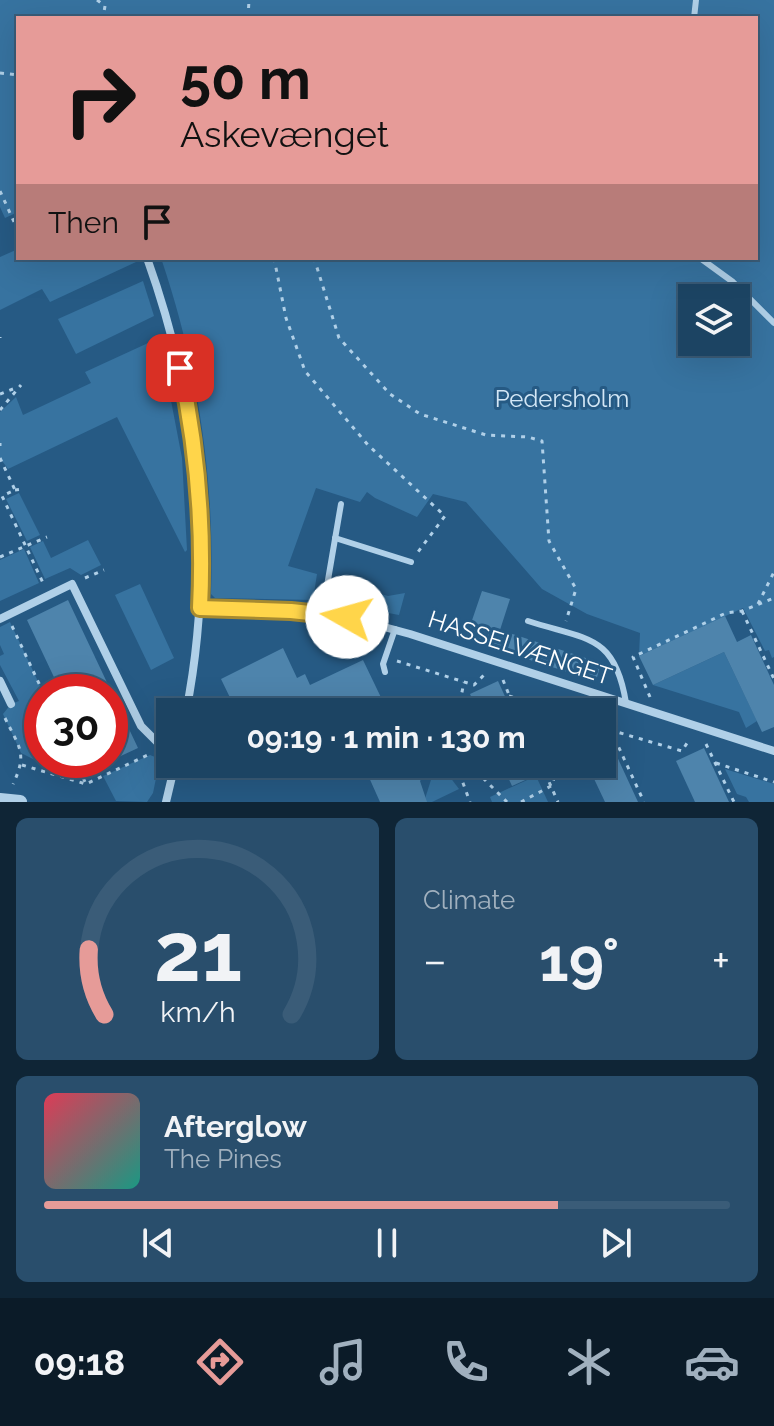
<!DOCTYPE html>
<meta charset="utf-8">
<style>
body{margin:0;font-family:Raleway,sans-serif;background:#294e6c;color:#f1f3f6;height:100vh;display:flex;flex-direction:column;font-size:30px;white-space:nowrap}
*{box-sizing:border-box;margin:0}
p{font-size:26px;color:#a0b0be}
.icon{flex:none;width:44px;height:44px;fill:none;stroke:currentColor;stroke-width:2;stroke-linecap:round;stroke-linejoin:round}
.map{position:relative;height:802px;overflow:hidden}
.sheet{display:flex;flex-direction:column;gap:16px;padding:16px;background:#0f2536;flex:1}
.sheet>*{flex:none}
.top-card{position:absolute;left:16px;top:16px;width:742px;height:244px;border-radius:0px;box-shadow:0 8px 32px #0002,0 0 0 2px #3a5c78;background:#e69b98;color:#111;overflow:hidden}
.controls{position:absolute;left:678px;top:284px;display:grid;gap:16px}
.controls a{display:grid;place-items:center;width:72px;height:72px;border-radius:0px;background:#1c4463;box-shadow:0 8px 32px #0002,0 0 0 2px #3a5c78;font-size:40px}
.speed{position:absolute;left:24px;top:674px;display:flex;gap:16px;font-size:40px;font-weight:700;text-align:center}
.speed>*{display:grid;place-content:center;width:104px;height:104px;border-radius:50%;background:#1c4463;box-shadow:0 8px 32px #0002,0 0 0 2px #3a5c78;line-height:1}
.speed .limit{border:12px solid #d22;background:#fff;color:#111}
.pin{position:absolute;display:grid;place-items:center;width:68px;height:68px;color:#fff;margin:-34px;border-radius:16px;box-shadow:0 4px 12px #0006}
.me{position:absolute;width:88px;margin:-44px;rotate:277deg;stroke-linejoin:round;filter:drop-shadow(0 0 6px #0008)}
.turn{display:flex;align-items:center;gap:28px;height:168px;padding:0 32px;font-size:36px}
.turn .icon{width:104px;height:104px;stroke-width:2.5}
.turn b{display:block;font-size:56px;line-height:68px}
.then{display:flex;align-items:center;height:76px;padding:0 32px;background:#0003;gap:16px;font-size:30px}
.big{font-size:60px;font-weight:700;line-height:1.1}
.sheet .tile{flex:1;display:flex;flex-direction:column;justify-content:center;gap:12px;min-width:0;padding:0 28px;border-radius:12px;background:#294e6c}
.sheet .dial{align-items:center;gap:0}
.dial svg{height:208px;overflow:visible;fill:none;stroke:#3a5c78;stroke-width:7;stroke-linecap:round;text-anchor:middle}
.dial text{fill:#f1f3f6;stroke:none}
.song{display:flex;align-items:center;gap:24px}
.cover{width:96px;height:96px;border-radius:12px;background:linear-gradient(135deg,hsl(350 70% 55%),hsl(170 70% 35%))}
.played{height:8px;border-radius:4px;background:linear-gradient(90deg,#e69b98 75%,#3a5c78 75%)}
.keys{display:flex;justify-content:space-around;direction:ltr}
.heat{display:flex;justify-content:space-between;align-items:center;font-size:44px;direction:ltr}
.sheet .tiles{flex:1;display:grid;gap:16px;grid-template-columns:1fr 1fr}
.tile:last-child{grid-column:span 2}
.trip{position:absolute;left:156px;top:698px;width:460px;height:80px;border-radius:0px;background:#1c4463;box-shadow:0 8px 32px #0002,0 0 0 2px #3a5c78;font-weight:700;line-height:80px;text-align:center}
.tabs{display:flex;height:128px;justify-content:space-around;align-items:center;background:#0b1b28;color:#a0b0be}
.tabs .icon{width:56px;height:56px}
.tabs .current{color:#e69b98}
.tabs b{font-size:36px;color:#f1f3f6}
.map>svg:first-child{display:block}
.green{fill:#3773a0;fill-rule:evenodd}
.building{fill:#4e84ac}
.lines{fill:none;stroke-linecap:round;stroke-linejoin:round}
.path{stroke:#b0d0e8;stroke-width:3;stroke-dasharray:4 6;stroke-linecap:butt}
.service{stroke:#b0d0e8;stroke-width:6}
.minor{stroke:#b0d0e8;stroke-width:8}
.tertiary{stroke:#b0d0e8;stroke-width:14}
.route-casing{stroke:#a68a30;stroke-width:20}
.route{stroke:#ffd54a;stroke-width:14}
.labels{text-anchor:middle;stroke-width:6;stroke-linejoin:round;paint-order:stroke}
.park-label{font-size:24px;fill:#d3e7f6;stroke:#265a84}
.street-label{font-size:24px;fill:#fff;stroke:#265a84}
</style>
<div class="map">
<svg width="774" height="802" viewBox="0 0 774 802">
<rect width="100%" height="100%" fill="#265a84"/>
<g class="green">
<path d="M0,0H774V657L772,658L769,650L765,651L743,608L639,656L640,633L587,614L542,589L466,502L433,494L417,517L375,498L367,492L360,502L316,488L288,566L317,574L313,600L215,598L211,594C215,479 198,367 161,258H756V18H18V212L5,218L0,207ZM692,298H736V342H692Z"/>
<path d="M18,249V258H134L136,262L50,302L42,289L0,310V257Z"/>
<path d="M143,281L154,316L76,354L58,319Z"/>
<path d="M159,338L182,458L187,550L185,552L117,417L8,469L0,458V412L16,397L23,415L91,383L85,372Z"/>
<path d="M19,493L40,535L27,541L6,499Z"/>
<path d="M88,540L101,565L81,575L70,568L45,579L30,547L43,541L51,558Z"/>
<path d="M24,549L39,583L0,601V560Z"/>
<path d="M337,581L388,596L405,593L399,615L330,602L332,587Z"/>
<path d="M140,584L174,658L151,670L115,595Z"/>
<path d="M10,622L43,692L42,731L32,736L40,756L39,762L21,753L3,714L11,704L19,701L0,665V656L4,654L0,645V627Z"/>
<path d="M724,652L757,721L746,728L739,712L653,685Z"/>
<path d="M150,755L160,759L153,793L147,802L116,801L103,776Z"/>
<path d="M436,764H440L459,789L432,802H424Z"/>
<path d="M725,769L774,784V802H749L746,797L737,794Z"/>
<path d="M536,776L548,802H492L490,797Z"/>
</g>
<g class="building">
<path d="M482,591L510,599L500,630L601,663L596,681L508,653L510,649L467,635Z"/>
<path d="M68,600L138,748L110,761V692H61L27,620Z"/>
<path d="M725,616L737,642L751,635L774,685V727L762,732L724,652L653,685L639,656Z"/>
<path d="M283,648L297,678L305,674L310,685L363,660L388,712H237L221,679Z"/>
<path d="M498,681L512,712H478L470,694Z"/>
<path d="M602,724L638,802H605L587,764H602Z"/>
<path d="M704,748L729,802H695L676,761Z"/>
<path d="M363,764H413L416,770L424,775L420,781L427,802H380Z"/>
<path d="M502,764H561L512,786Z"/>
</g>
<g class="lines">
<g class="path">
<path d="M97,0L105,6L103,18"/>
<path d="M248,18L249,0"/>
<path d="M0,73L18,75"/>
<path d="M0,191L15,224"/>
<path d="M274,258L286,318L305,371L368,445L445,516L418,552"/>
<path d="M314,258L339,338L390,394L420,414L486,435L528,437L542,441L549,541L576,589L566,621"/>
<path d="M0,338V337"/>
<path d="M0,394L13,389"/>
<path d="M0,410L21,385"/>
<path d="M0,443V446"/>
<path d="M0,458L15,490L2,496L44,585"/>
<path d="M15,490L23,489"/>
<path d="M0,557L47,537"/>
<path d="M85,578L104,570"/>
<path d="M758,604L774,572"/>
<path d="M742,611L774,679"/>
<path d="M12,626L43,692"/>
<path d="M397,661L474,685L485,674"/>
<path d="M503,680L516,712"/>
<path d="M509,696L558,712"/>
<path d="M650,697L633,657L726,613L742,611L774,598"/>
<path d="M602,711L644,802"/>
<path d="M458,712L464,682"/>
<path d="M5,718C19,747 28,753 13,784"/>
<path d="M610,730L682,751L689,740"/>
<path d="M706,744L734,802"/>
<path d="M75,760L85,782"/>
<path d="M716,763L774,782"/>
<path d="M456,764L470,802"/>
<path d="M469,764L507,802"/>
<path d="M541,764L558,802"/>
<path d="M22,765L86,784L152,753"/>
<path d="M521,802L551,786L560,764"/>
</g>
<g class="service">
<path d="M694,18L696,0"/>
<path d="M700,258L733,282L774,323"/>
<path d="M335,538L411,562"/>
<path d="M322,615L341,504"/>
<path d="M528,621C587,640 615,634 626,703"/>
<path d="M385,672L383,664L395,629"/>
</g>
<g class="minor">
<path d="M147,258C199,403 216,560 186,712"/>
<path d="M200,608L291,611L347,617L410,634L774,751"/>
<path d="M0,619L72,584L141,726L160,745L170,748"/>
<path d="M0,681L11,704"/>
<path d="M166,802L175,764"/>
</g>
<path class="tertiary" d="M0,800L20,802"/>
</g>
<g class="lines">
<g class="route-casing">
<path id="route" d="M180,368C197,447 204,527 200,608L291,611L347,617"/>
</g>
<use href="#route" class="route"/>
</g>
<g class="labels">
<g class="park-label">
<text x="562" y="407">Pedersholm</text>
</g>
<g class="street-label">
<text transform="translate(520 648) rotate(18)" y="8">HASSELVÆNGET</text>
</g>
</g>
</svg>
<div class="controls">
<a><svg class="icon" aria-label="layers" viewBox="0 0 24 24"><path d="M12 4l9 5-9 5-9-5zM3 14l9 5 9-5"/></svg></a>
</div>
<div class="speed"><div class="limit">30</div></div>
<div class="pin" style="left:180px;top:368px;background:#d93025"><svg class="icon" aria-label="arrive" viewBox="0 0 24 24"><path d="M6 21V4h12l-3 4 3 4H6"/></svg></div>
<svg class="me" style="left:347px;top:617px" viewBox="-20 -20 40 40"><circle r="19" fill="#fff"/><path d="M0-13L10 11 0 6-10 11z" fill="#ffd54a"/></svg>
<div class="trip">09:19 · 1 min · 130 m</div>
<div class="top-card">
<div class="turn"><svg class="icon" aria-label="right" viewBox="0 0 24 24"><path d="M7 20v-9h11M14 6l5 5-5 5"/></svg><div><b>50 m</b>Askevænget</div></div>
<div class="then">Then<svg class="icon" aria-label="arrive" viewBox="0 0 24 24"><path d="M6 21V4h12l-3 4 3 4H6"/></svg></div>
</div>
</div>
<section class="sheet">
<div class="tiles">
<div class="tile dial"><svg viewBox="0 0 100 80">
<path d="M14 69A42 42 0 1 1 86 69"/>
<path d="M14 69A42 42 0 0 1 8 44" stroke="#e69b98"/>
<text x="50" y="56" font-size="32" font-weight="700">21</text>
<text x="50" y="72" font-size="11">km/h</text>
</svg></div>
<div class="tile"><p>Climate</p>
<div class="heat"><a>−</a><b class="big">19°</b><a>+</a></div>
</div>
<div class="tile">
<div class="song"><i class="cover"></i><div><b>Afterglow</b><p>The Pines</p></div></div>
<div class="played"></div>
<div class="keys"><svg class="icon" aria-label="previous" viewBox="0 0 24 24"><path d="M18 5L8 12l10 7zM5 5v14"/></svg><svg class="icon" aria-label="pause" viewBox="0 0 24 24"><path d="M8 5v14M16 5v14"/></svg><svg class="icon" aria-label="next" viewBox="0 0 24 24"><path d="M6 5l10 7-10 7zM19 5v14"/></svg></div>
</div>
</div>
</section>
<nav class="tabs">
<b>09:18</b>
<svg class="icon current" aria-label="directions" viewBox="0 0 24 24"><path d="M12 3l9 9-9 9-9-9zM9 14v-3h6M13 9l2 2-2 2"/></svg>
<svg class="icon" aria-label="music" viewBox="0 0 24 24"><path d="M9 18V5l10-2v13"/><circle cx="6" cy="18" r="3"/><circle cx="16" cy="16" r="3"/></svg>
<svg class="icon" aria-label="phone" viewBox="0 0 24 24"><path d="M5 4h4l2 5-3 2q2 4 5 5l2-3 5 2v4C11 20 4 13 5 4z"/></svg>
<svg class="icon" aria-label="climate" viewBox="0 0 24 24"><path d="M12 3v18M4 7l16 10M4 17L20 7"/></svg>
<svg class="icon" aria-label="car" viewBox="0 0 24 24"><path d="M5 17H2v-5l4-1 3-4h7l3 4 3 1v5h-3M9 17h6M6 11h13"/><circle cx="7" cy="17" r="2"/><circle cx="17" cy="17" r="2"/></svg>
</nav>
